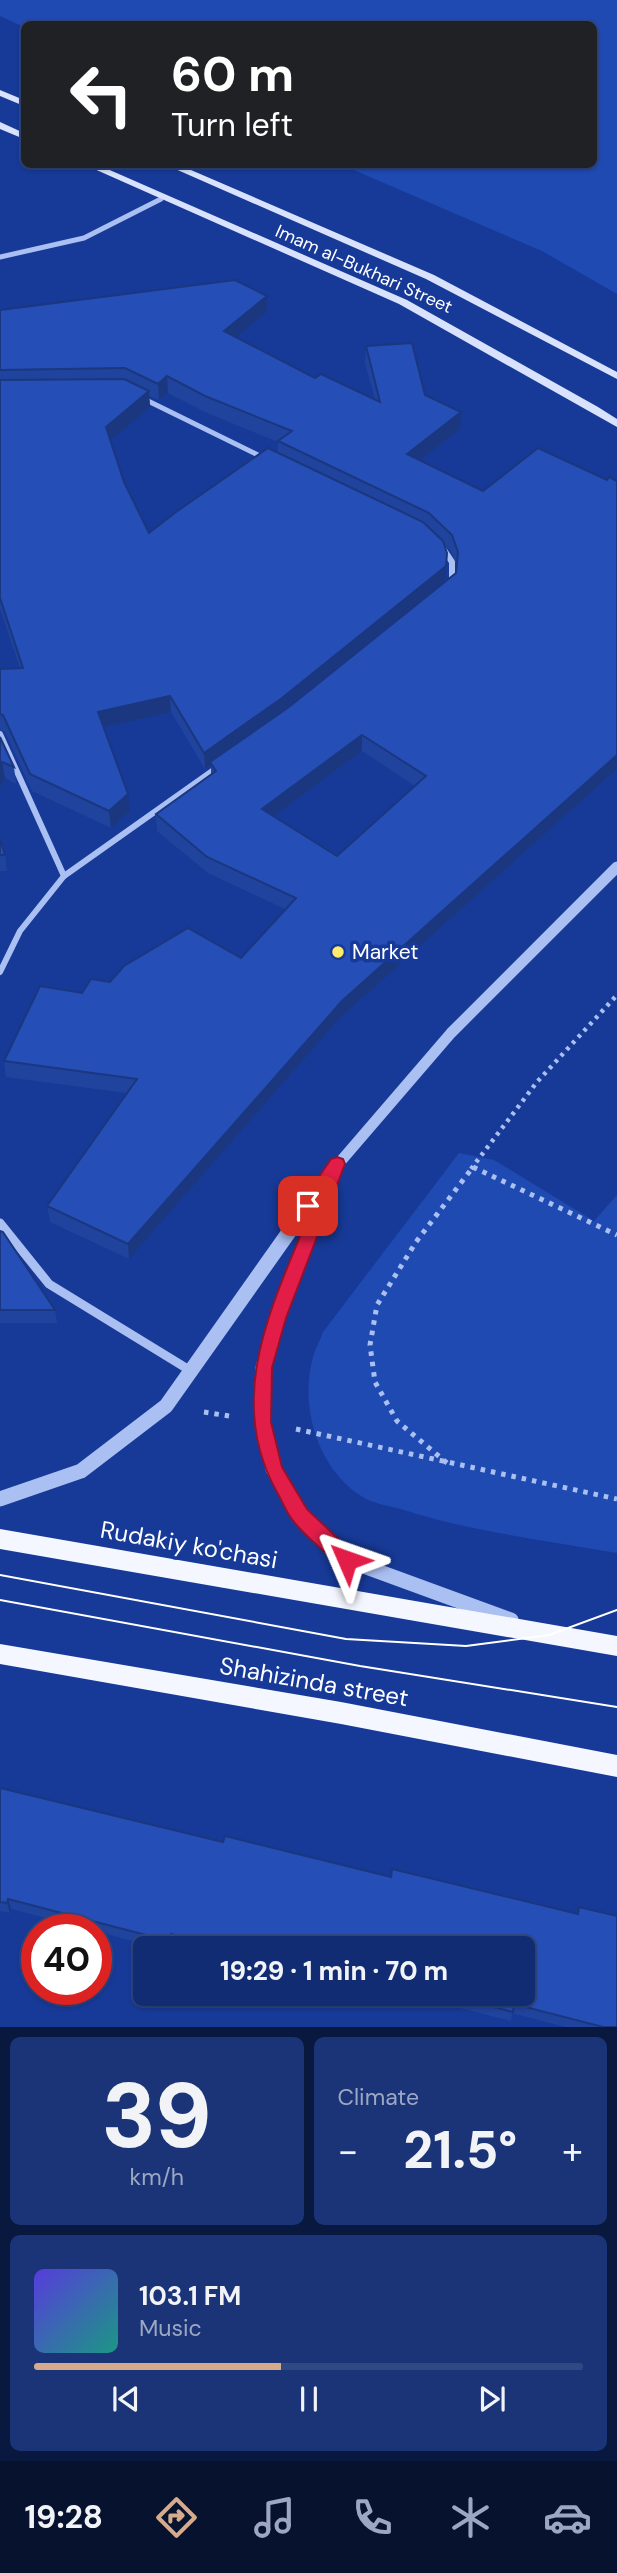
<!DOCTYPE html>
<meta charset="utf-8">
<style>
body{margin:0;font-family:"DM Sans",sans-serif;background:#1a3477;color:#f1f3f6;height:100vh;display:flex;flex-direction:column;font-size:26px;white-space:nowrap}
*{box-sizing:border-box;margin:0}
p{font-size:23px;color:#9ca7c4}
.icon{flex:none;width:38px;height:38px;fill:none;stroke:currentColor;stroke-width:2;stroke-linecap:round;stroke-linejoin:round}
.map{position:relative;height:2027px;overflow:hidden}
.sheet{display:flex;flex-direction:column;gap:10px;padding:10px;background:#09183f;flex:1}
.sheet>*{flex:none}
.guide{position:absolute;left:21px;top:21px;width:576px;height:147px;border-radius:10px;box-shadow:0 2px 5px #0004,0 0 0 2px #304884;background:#202124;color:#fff;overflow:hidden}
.speed{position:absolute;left:21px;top:1914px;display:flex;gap:14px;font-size:35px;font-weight:700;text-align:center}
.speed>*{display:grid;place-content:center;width:91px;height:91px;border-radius:50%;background:#112c72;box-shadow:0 2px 5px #0004,0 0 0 2px #304884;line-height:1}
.speed .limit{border:10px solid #d22;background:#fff;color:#111}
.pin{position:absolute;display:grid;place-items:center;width:60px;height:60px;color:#fff;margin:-30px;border-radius:14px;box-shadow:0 4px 10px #0006}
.me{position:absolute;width:77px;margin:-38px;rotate:313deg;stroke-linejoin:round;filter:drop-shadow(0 0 5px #0008)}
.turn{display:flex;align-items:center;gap:24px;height:147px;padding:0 35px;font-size:32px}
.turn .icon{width:91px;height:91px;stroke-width:2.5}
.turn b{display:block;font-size:49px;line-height:60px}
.big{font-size:52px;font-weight:800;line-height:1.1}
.sheet .card{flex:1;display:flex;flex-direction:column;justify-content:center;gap:10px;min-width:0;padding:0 24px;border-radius:10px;background:#1a3477}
.sheet .dial{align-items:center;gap:0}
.dial b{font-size:91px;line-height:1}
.song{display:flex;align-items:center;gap:21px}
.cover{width:84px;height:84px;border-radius:10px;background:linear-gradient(135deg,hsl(250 70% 55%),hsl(170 70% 35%))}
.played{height:7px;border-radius:4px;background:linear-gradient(90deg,#d6ab8b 45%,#304884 45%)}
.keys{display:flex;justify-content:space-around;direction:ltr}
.heat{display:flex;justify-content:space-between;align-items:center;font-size:38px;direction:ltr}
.sheet .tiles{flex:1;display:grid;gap:10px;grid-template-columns:1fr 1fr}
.card:last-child{grid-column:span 2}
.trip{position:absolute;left:133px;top:1936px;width:402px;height:70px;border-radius:10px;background:#112c72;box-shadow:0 2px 5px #0004,0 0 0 2px #304884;font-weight:800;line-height:70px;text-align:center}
.tabs{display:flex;height:112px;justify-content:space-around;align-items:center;background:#07122e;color:#9ca7c4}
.tabs .icon{width:49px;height:49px}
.tabs .active{color:#d6ab8b}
.tabs b{font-size:32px;color:#f1f3f6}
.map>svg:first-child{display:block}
.green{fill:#1f4ab1}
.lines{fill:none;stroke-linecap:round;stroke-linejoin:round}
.path-far1{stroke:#aabff2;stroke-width:4.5;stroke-dasharray:3.5 5;stroke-linecap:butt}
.path{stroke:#aabff2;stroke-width:5;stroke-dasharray:4.5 6;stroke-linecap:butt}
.minor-far2{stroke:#aabff2;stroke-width:5}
.minor-far1{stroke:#aabff2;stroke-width:6}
.minor{stroke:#aabff2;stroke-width:9}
.tertiary-far1{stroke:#aabff2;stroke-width:11}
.tertiary{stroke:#aabff2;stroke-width:15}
.secondary{fill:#d9e2fc;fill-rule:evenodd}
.primary{fill:#f4f7ff;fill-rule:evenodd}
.tram{stroke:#fff;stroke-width:2}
.wall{fill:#20449d;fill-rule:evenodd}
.shaded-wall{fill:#1a377f}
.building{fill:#254fb6;stroke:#1a377f;stroke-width:2;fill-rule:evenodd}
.route{fill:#e11d48;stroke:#92132f;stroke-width:2}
.poi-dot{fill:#ffec6a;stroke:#173a98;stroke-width:2.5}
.labels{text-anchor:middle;stroke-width:7;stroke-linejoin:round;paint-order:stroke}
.far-street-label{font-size:18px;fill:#fff;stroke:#173a98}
.poi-label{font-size:21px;fill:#fff;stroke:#173a98;text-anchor:start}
.near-street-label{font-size:24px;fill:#fff;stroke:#173a98}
</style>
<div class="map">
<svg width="617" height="2027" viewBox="0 0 617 2027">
<rect width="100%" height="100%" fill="#173a98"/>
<g class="green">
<path d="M0,0H617V294L542,251L342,165L593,164V24H24V27L0,16Z"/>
<path d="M459,1153L494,1160L594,1221L617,1195V1553C546,1540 472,1532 404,1510C391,1506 374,1504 363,1497C319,1471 300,1409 312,1361C314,1351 320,1341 323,1332Z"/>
</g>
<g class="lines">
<g class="path-far1">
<path d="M473,1167L476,1169"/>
<path d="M471,1169L537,1082L617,995"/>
</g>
<g class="path">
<path d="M473,1167L617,1235"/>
<path d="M204,1412L229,1416"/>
<path d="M296,1429L617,1499"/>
<path d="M447,1463L397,1421L375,1382L370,1345L377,1305L416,1242L473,1167"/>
</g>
<g class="minor-far2">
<path d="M0,257L84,238L161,199"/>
<path d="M142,398L266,459"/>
</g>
<g class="minor-far1">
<path d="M440,544L452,562V583"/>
<path d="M0,734L64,876"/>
<path d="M0,972L20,931L64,876L218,767"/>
</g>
<path class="minor" d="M0,1223L49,1284L191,1371"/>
<path class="tertiary-far1" d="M334,1169L451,1033L617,867"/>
<g class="tertiary">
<path d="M329,1184L277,1318L263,1368L262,1422L273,1469L300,1515L347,1560L511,1620"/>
<path d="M0,1499L81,1471L166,1406L335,1167"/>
</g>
<g class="secondary">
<path d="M0,90L24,100V106L0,96Z"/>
<path d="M0,122L24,133V139L0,129Z"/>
<path d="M83,164H96L407,300L598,407L617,419V427L399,304Z"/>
<path d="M164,164H177L434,275L617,372V379L426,279Z"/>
</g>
<g class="primary">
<path d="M0,1529L617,1636V1656L0,1549Z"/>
<path d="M0,1644L341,1702L617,1755V1777L341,1724L0,1664Z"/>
</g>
<g class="tram">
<path d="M0,1575L346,1639L466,1646L549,1635L617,1610"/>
<path d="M0,1600L360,1666L617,1707"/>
</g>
</g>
<g class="wall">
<path d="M0,310L267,312L236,337L315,378L375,399L365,363L366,346L425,395L460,429L419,460L483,491L607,480L617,481V769L341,1017L129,1259L50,1222L47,1206L127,1093L6,1077L4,1061L82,993L110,982L241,958L285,909L208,873L157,831L156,814L211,775V765L205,769L171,712L104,727L130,811L111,828L32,791L5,732L0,730V669L20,668L0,608ZM168,393L205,412L278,442V453L149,533L124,482L110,441L150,407L149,396L159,400ZM444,544L451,551L457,566L456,573L445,581ZM362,751L415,786L337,856L274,816Z"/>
<path d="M0,737L14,767L16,784L5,778L0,788Z"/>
<path d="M0,839L5,855L7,871H0Z"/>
<path d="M0,1231L55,1310L57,1323H0Z"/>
<path d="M0,1788L223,1842L391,1877L577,1914L579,1907L617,2027H565L512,2013L511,2021L402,1993H523V1948H188L173,1944L172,1948H158L96,1931V1930H92L11,1909L10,1913L0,1911Z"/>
</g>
<g class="shaded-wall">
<path d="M267,296V312L224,347V331Z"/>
<path d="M167,376L168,393L159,400L158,384Z"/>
<path d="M149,391L150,407L107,444L106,427Z"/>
<path d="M461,412L460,429L406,471L407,454Z"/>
<path d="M446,566L445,582L283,714L210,762L211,765L205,769L204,753Z"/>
<path d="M170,696L171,712L100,728L98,712Z"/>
<path d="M362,735V751L262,825V809Z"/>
<path d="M617,755V769L341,1017L129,1259L128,1244L342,1001Z"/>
<path d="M2,762L5,778L0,788V767Z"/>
<path d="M128,794L130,811L111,828L109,811Z"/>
<path d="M8,1899L11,1909L10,1913L7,1903Z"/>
<path d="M171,1934L173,1944L172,1948H170L169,1941Z"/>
</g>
<g class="building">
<path d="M235,280L267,296L224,331L315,378L321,374L380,402L366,346L412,343L425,395L461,412L407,454L483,491L538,448L607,480L609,477L617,481V755L342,1001L128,1244L47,1206L137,1079L4,1061L40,986L82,993L91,979L110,982L124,966L188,928L241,958L296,898L207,857L156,814L216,771L210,762L289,707L456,573L458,552L452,535L429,513L278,441L292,431L205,396L167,376L158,384L125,368L0,370V310ZM362,735L426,776L337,856L262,809Z"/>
<path d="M124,379L149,391L106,427L124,482L149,533L176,512L268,448L423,522L443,541L447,553L446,566L282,698L204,753L170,696L98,712L128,794L109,811L30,774L3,715L0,714V669L23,668L0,598V380Z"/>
<path d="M0,737L14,767L2,762L0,767Z"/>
<path d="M0,839L5,855H0Z"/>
<path d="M0,1231L3,1232L55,1310H0Z"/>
<path d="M0,1788L223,1842L225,1836L391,1877L392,1869L578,1914L579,1907L617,1916V2027H603L514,2004L513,2012L440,1993H523V1948H225L171,1934L169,1941L8,1899L7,1903L0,1902Z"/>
</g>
<path class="route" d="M337,1157L343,1159L345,1164L286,1318L272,1368L271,1422L282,1467L307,1509L354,1554L357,1560L354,1566L347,1569L341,1566C325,1552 307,1538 294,1522C287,1514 283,1503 278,1494C223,1398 273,1304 310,1212L302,1211L299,1206L331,1159Z"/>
<circle class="poi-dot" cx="338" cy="952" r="7"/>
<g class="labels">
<g class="far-street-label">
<text transform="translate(364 269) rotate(24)" y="6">Imam al-Bukhari Street</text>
</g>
<g class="poi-label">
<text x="352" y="959">Market</text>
</g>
<g class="near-street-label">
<text transform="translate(189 1545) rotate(10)" y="8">Rudakiy ko'chasi</text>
<text transform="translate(314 1682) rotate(10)" y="8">Shahizinda street</text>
</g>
</g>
</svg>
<div class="speed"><div class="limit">40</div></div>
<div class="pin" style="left:308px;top:1206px;background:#d93025"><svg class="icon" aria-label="arrive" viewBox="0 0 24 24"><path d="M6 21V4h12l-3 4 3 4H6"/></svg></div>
<svg class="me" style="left:347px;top:1560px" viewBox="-20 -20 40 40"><path d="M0-17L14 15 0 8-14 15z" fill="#e11d48" stroke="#fff" stroke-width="4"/></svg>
<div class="trip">19:29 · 1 min · 70 m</div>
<div class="guide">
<div class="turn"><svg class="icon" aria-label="left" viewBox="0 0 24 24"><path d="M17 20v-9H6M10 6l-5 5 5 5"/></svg><div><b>60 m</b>Turn left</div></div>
</div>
</div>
<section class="sheet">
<div class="tiles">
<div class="card dial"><b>39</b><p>km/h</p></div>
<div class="card"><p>Climate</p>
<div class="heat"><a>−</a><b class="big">21.5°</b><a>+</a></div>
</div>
<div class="card">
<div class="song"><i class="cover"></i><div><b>103.1 FM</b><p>Music</p></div></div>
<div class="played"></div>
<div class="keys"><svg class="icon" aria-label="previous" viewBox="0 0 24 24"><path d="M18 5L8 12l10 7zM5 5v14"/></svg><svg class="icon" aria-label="pause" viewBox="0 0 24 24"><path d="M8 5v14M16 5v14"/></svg><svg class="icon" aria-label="next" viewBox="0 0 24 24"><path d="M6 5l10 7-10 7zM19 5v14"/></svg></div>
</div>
</div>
</section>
<nav class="tabs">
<b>19:28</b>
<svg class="icon active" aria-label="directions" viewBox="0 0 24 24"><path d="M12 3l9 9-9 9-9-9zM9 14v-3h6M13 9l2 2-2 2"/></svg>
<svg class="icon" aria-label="music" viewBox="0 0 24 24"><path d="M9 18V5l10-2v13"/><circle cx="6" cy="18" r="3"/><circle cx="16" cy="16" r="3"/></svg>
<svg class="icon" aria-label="phone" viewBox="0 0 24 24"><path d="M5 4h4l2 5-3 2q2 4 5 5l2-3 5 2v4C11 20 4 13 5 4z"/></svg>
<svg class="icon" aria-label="climate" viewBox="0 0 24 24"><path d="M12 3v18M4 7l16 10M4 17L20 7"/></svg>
<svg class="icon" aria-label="car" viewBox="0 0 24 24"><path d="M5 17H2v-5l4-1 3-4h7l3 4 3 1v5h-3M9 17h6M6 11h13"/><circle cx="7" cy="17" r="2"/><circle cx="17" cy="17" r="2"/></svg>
</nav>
